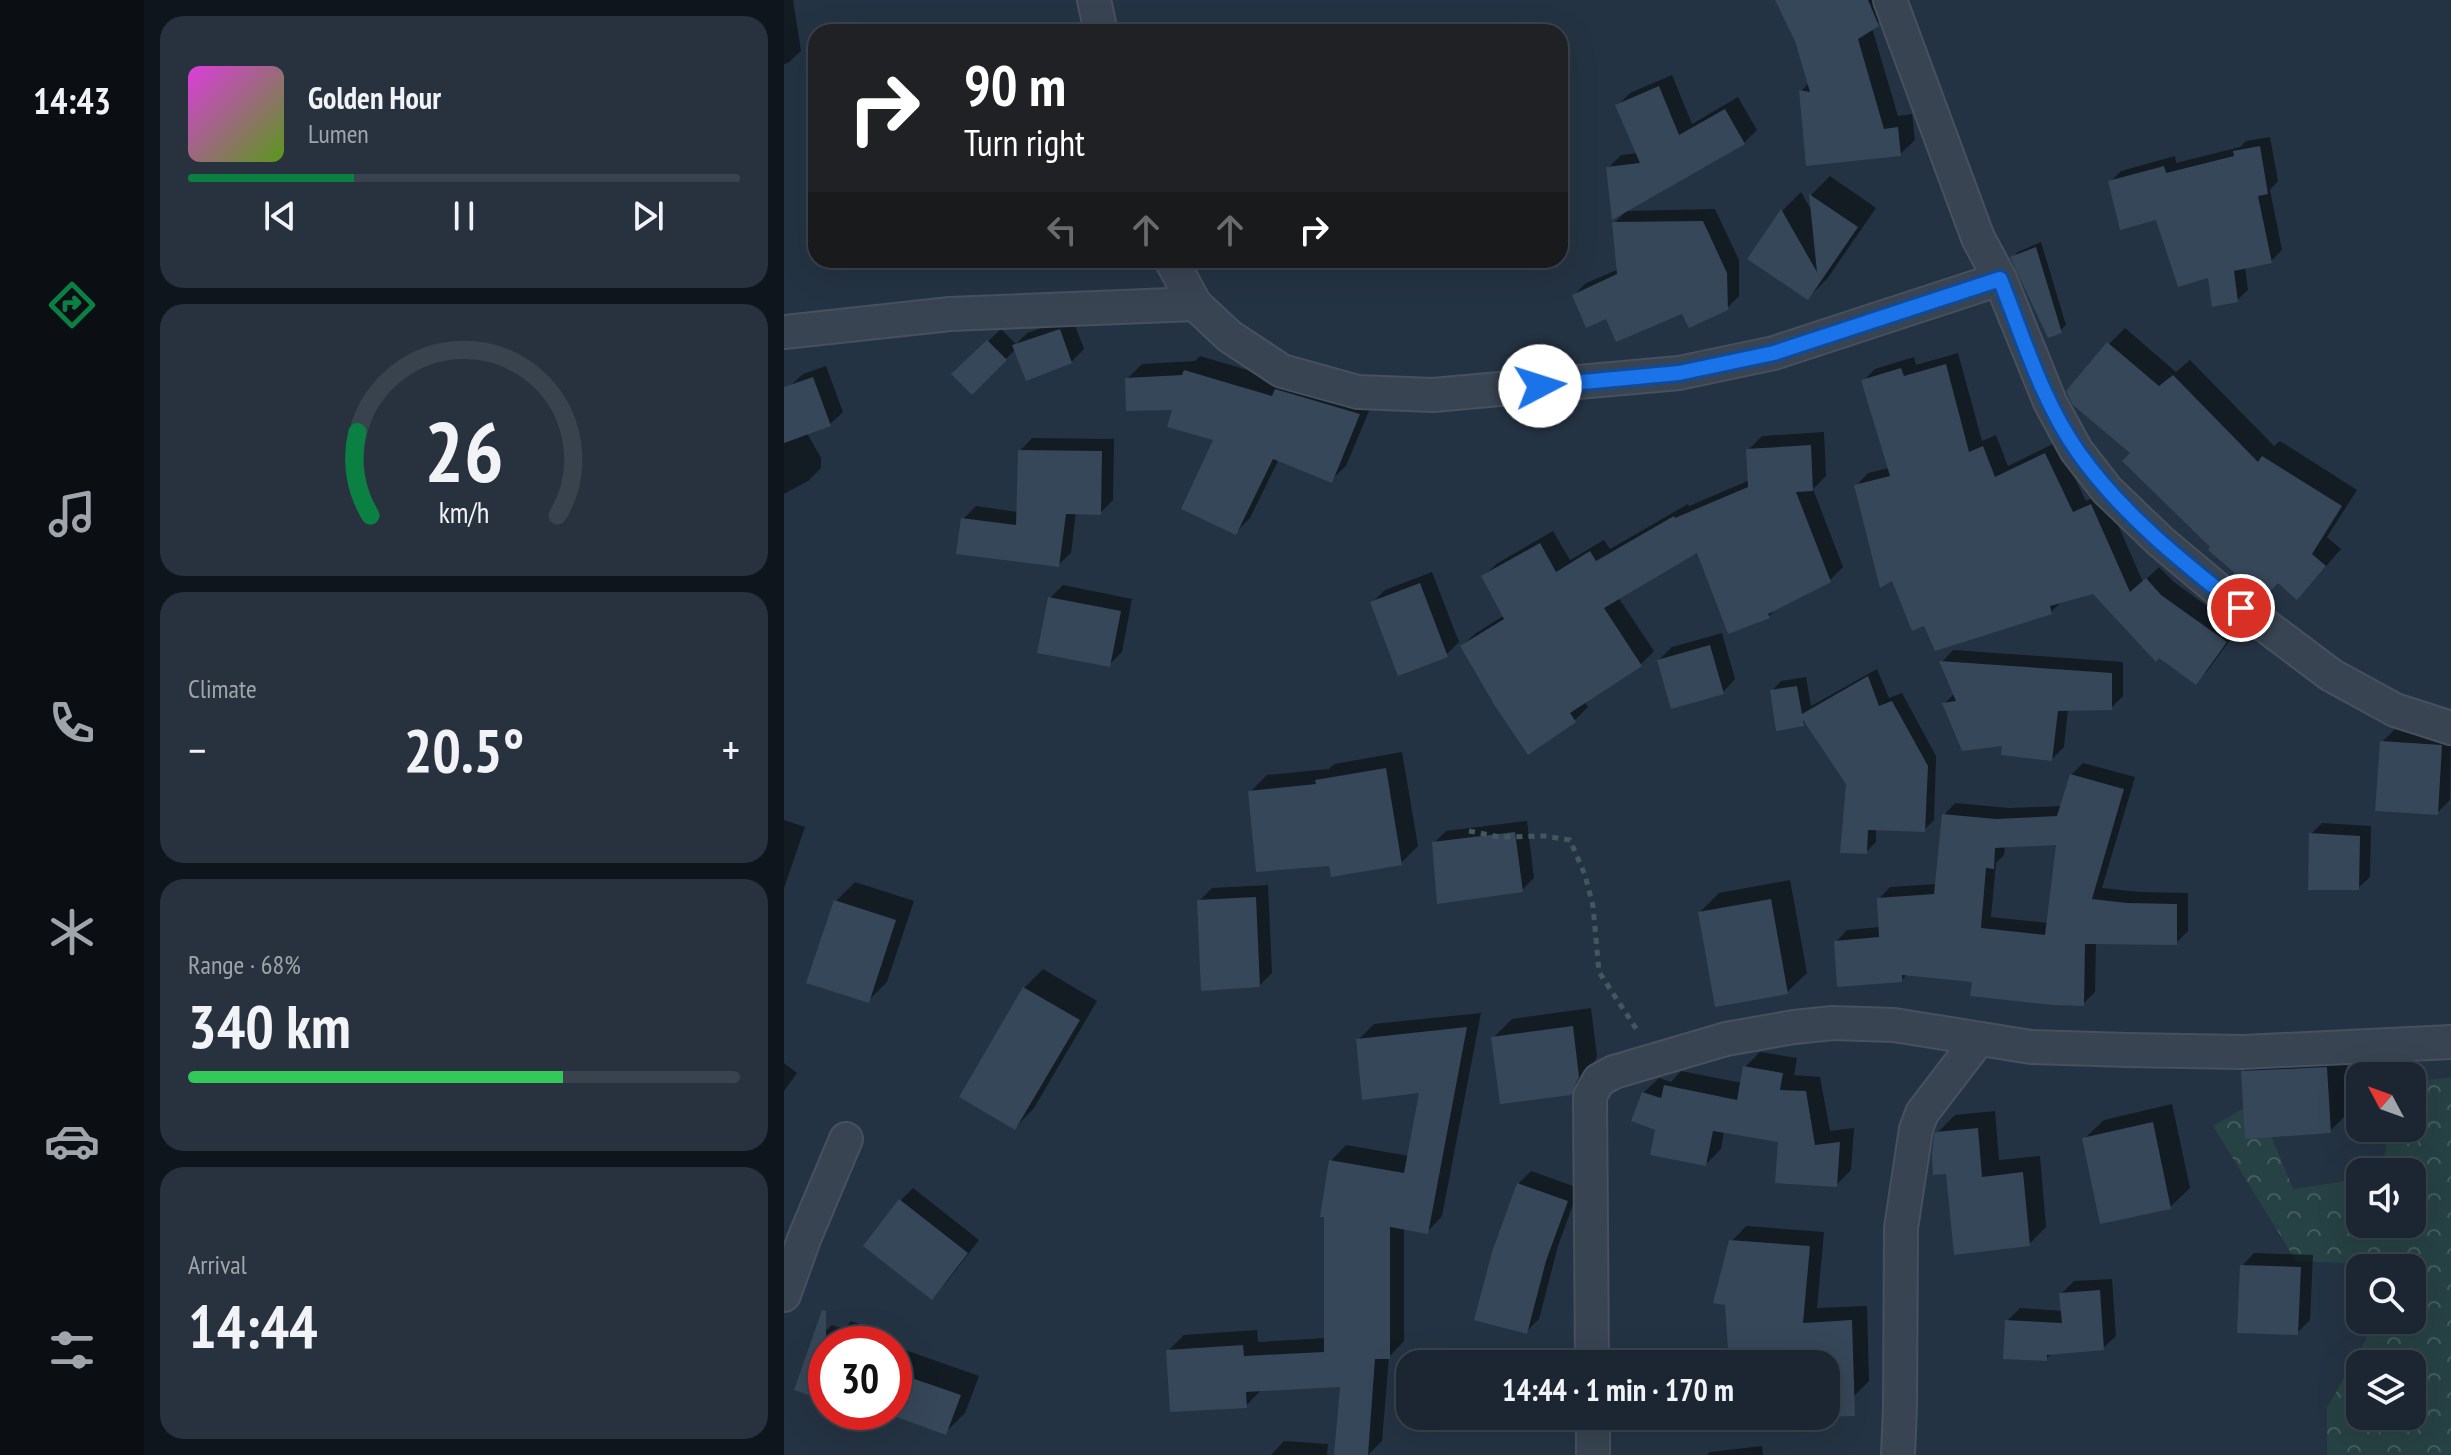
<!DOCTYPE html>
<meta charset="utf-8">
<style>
body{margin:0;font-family:"PT Sans Narrow",sans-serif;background:#28323e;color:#f1f3f6;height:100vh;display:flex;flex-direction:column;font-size:30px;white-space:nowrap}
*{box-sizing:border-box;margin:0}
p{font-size:26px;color:#a0a5ac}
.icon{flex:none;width:44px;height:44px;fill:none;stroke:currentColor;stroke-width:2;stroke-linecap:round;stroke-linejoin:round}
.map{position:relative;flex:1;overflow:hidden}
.panel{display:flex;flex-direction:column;gap:16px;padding:16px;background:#0f151c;width:640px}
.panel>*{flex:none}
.banner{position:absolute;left:24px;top:24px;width:760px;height:244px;border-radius:24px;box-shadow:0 8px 32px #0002,0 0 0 2px #39434d;background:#202124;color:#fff;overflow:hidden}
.needle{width:52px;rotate:311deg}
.controls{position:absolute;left:1562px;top:1062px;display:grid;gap:16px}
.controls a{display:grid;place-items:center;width:80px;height:80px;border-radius:16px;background:#1b2632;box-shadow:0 8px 32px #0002,0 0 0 2px #39434d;font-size:40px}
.speed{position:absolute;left:24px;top:1326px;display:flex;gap:16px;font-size:40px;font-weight:700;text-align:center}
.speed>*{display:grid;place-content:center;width:104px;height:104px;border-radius:50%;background:#1b2632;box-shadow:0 8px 32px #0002,0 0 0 2px #39434d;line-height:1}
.speed .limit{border:12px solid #d22;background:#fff;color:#111}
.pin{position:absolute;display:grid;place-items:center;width:68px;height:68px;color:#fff;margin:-34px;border:4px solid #fff;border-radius:50%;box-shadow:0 2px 8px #0007}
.me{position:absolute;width:88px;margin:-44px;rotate:85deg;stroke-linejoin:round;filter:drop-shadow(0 0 6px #0008)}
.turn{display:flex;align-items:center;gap:28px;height:168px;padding:0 24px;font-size:36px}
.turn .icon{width:104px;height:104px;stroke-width:2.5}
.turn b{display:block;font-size:56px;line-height:68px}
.lanes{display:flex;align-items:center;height:76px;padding:0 24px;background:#0003;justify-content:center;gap:40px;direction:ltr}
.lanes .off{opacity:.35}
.big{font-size:60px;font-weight:600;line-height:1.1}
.panel .card{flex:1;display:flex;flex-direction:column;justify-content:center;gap:12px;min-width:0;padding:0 28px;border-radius:24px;background:#28323e}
.panel .dial{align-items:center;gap:0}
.dial svg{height:208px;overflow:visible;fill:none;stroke:#39434d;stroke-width:7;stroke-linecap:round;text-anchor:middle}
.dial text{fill:#f1f3f6;stroke:none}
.song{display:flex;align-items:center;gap:24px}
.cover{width:96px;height:96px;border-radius:12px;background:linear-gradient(135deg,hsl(300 70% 55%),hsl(90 70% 35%))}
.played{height:8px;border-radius:4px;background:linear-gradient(90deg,#0b8043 30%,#39434d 30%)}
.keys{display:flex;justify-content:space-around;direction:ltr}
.heat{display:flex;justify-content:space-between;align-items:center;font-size:44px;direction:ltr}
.charge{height:12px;border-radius:6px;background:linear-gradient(90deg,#34c759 68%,#39434d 0)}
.trip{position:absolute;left:612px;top:1350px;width:444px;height:80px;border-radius:24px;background:#1b2632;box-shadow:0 8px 32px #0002,0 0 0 2px #39434d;font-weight:600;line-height:80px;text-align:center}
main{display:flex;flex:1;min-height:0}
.menu{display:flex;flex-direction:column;width:144px;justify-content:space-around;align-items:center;background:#0b0f14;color:#a0a5ac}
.menu .icon{width:56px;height:56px}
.menu .active{color:#0b8043}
.menu b{font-size:36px;color:#f1f3f6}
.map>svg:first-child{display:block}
.forest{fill:url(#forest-crowns);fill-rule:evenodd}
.shadow{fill:#0007;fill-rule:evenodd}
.building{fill:#364759;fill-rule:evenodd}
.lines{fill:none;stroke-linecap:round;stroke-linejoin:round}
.minor-casing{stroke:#46505f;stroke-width:36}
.path{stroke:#405a5c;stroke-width:5;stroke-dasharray:6 6;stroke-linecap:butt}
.minor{stroke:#394452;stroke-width:32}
.route-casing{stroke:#114b97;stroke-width:20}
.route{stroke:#1a73e8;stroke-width:14}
</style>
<main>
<nav class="menu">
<b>14:43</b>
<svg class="icon active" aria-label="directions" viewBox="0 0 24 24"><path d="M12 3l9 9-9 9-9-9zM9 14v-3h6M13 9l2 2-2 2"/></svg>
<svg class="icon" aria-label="music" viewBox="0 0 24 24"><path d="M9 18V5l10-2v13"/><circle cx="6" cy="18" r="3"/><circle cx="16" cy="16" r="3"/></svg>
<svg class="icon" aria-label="phone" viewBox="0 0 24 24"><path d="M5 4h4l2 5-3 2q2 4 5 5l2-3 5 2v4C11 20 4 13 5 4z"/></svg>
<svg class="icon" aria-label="climate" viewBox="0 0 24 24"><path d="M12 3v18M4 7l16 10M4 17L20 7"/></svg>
<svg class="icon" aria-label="car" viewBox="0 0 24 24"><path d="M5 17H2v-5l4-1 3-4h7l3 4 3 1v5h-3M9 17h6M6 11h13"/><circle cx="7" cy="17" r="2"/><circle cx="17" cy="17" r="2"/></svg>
<svg class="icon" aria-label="filters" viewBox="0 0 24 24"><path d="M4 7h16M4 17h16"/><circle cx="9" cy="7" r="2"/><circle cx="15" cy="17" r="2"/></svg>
</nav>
<section class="panel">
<div class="card">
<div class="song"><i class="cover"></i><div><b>Golden Hour</b><p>Lumen</p></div></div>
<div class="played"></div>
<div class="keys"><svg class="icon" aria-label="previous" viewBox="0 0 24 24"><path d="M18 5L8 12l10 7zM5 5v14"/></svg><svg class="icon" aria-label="pause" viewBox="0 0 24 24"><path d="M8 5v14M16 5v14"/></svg><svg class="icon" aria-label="next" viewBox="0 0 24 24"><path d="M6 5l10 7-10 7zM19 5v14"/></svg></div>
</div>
<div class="card dial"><svg viewBox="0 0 100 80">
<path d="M14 69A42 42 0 1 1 86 69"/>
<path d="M14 69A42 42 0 0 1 9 37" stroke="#0b8043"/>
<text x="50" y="56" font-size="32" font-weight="700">26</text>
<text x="50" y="72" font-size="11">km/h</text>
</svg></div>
<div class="card"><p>Climate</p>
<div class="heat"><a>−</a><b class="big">20.5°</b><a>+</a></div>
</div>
<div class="card"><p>Range · 68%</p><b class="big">340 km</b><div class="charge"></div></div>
<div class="card"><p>Arrival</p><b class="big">14:44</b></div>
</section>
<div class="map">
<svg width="1667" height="1455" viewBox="0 0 1667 1455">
<defs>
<pattern id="forest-crowns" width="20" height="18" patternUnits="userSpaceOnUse" patternTransform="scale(2)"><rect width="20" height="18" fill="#274244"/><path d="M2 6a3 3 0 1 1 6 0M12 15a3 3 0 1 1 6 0" fill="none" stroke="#445c5e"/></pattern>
</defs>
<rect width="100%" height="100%" fill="#243343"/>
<path class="forest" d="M1667,1077V1455H1543V1408L1582,1339L1583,1320H1628V1268H1585L1584,1264L1512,1261L1429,1126L1473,1101L1509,1189L1576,1179V1224H1628V1172H1599L1604,1128H1628V1082ZM1576,1364H1628V1416H1576Z"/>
<g class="shadow">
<path d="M0,0H9L17,51L4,63L0,64Z"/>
<path d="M994,0H1103L1108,10L1088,28L1114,116L1128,114L1131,140L1116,154L1017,91L1026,82L1013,40Z"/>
<path d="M888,75L908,124L954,97L973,130L960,143L829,216L824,168L837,155L854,153L834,105L846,93Z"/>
<path d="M1486,137L1494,181L1486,190L1498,250L1487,261L1461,267L1464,290L1453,300L1425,275L1373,218L1326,182L1337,171L1391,156L1392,163L1456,147L1462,141Z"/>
<path d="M1046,176L1092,208L1043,279L1024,298L966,258L999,210L1017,192L1029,213L1027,195Z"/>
<path d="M931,209L955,260V296L943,308L823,317L790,295L802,283L835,269L830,223L842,211Z"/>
<path d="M1257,242L1282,325L1276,331L1228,258L1234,252Z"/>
<path d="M256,260H304L258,269Z"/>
<path d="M288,317L300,349L287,362L232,349L188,392L170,374L217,329L232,344L243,333Z"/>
<path d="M1341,328L1392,372L1406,360L1490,446L1496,441L1573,490L1543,537L1557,549L1529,581H1495L1429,547L1348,453L1325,344Z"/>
<path d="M1174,353L1198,441L1212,435L1224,466L1273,442L1302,501L1320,493L1359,582L1375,567L1390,582L1454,629L1424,670L1412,682L1309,592L1279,600L1267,612L1072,486L1084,473L1105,468L1079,381L1091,369L1130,357L1132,365Z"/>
<path d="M416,356L501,381L590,399L562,466L547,480L495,459L466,518L451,533L432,439L391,407L343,379L358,364L411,361Z"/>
<path d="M42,366L59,412L46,424L23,433L37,458V468L24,481L0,494V415L6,386L19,374Z"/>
<path d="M1040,432L1042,476L1029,489L1059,567L1046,580L993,608L985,616L914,550L834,597L870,651L857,664L800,701L804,707L791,720L678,646L692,633L721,615L699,577L712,564L769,531L786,560L820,540L826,549L904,504L905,506L966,480L964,450L978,436Z"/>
<path d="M248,438L330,439L329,500L316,513L292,512L287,553L274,565L179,519L192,506L234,512L236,451Z"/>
<path d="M648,572L675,642L662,655L588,603L601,590Z"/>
<path d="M279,585L348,599L338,652L325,665L266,598Z"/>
<path d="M938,633L951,679L939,692L875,660L888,647Z"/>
<path d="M1169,650L1339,662V696L1327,708L1284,709L1280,747L1268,759L1160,704L1171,693L1158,662Z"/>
<path d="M1093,669L1105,698L1118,693L1152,756L1150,820L1140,830L1092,828V842L1082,852L1064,784L1022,721L1019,724L988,691L997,681L1022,677L1027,706Z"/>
<path d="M1611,729L1667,733L1666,800L1653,813L1598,742Z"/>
<path d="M618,752L634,846L617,863H547L466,792L483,775L545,769L550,764Z"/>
<path d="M1299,763L1351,777L1318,888L1356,892L1404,893V931L1392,943L1312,942L1311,992L1299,1004L1190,980L1124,974L1117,980L1052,942L1063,930L1096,927L1095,899L1106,887L1153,884L1160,815L1171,803L1225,808L1279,806L1287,775ZM1274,843L1265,923L1207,917L1212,863L1220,855L1221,846Z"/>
<path d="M0,820L21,827L0,888Z"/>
<path d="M743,821L750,878L738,890L650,843L662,831Z"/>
<path d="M1538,823L1587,826L1586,877L1574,888L1527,834Z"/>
<path d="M1006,880L1023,973L1003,992L916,912L935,893Z"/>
<path d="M71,882L130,901L103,982L84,1001L52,901Z"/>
<path d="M484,885L488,973L475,986L415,901L428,888Z"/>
<path d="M259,969L313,1001L250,1108L231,1128L240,988Z"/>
<path d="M807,1008L813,1056L806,1073L786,1093L709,1038L728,1019Z"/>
<path d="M697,1013L658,1216L643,1232L620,1228V1341L605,1357L598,1441L584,1455H566L558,1385L477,1390L462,1406L384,1351L400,1335L473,1330L474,1342L542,1338L547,1161L562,1145L625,1156L638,1091L574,1040L590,1024Z"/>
<path d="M1562,1049L1565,1112L1546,1131L1459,1072L1478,1053Z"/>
<path d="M976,1052L1013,1058L1010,1075L1036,1077L1046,1131L1070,1128L1067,1170L1052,1185L996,1140L940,1131L937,1149L922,1164L873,1128L859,1093L875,1078L887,1082L897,1071L958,1083L961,1067Z"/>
<path d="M0,1063L13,1073L0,1091Z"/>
<path d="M1388,1104L1406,1188L1386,1207L1300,1139L1320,1120Z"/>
<path d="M1211,1111L1215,1160L1256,1156L1262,1227L1245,1244L1164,1172L1153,1133L1171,1115Z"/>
<path d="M747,1171L795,1188L774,1246L755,1319L742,1332L734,1184Z"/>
<path d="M129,1188L195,1240L161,1284L148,1297L116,1201Z"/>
<path d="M962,1226L1040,1232L1033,1308L1083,1306L1085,1381L1070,1396L1042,1398V1364H947V1242Z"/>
<path d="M1470,1253L1529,1255L1526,1320L1513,1333L1458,1266Z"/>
<path d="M1328,1279L1332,1336L1319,1348L1269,1352L1262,1359L1223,1321L1236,1308L1279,1311L1277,1294L1290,1281Z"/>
<path d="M67,1321L102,1333L99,1342L103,1344H42V1399L28,1344L48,1325L60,1329Z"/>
<path d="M110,1346L195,1376L181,1413L162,1432L104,1412H110Z"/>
<path d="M500,1441L544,1444L543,1455H487Z"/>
<path d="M978,1446L979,1455H923L926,1452Z"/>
</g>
<g class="building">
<path d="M991,0H1084L1095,26L1074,39L1100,129L1114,127L1117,156L1022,166L1015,90L1026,92L1011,41Z"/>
<path d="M875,86L895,135L941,109L961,144L828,220L822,167L856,163L831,105Z"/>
<path d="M1476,146L1484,194L1474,196L1488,263L1450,271L1454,302L1428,307L1424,278L1394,287L1372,220L1336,230L1324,181L1380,166L1382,173L1450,156L1449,151Z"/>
<path d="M1025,194L1074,227L1024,300L963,259L997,209L1033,272Z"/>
<path d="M919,221L943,273L944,310L905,328L898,314L832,342L822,319L802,328L788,295L833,274L828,222Z"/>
<path d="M1252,247L1278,333L1264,338L1226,257Z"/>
<path d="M276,329L288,363L242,381L228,345Z"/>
<path d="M203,340L223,360L188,395L167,374Z"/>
<path d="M1323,342L1375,386L1389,375L1474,462L1478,456L1558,506L1528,554L1542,566L1513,600L1494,583L1480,598L1424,550L1426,547L1338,461L1346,453L1289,405L1282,391Z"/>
<path d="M1162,364L1185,452L1199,446L1211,477L1261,453L1289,512L1307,504L1346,592L1362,578L1377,595L1443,642L1412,685L1375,658L1372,662L1309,594L1266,606L1268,614L1151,651L1140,626L1128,631L1108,581L1096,588L1070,485L1106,476L1077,380L1117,368L1120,376Z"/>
<path d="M400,370L488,396L491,389L576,414L548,483L489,459L452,535L397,509L429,440L383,427L388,410L342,411L341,378L398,375Z"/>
<path d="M29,377L47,426L0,443V387Z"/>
<path d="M1027,445L1029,491L1012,492L1047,582L984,614L986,618L944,634L913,553L820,608L858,666L786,713L792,722L744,755L711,706L676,646L720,619L697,576L756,543L772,572L806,551L812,561L890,516L891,518L964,487L962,449Z"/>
<path d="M234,450L318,451L317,515L282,514L275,567L172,554L177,518L232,525Z"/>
<path d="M636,583L664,657L614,676L586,602Z"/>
<path d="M264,597L337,611L326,667L253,653Z"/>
<path d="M926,645L940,694L887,709L873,660Z"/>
<path d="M1155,661L1328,673V710L1274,711L1268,761L1217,755L1218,746L1178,751L1158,703L1172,701Z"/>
<path d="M1084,676L1095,706L1108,701L1144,766L1141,832L1084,830L1083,854L1056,853L1062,784L1019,720L1020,726L992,731L986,690L1013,686L1018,714Z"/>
<path d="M1596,741L1658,745L1654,815L1591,811Z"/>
<path d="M602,768L618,865L547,877L545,866L472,872L464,791L532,784L531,780Z"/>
<path d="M1286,774L1340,789L1308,899L1343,903L1393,904V945L1301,944L1300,1006L1268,1005L1186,996L1188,982L1118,975V982L1053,987L1050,941L1095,937L1093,898L1150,894L1158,814L1212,819L1273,816ZM1272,845L1261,935L1197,928L1202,868L1210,869L1211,848Z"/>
<path d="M731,832L739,892L653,904L648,842Z"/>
<path d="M1525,833L1576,836L1575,890H1524Z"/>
<path d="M472,897L476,987L417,991L413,900Z"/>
<path d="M987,899L1004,994L931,1007L914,912Z"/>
<path d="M50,900L112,920L85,1003L22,983Z"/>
<path d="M239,987L296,1020L231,1130L175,1097Z"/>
<path d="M789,1026L795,1077L787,1095L716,1104L707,1037Z"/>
<path d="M683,1027L644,1234L606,1227V1359H591L584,1455H550L556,1387L462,1392L463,1408L386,1412L382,1350L459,1345L460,1356L540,1352V1217H536L545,1160L620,1173L635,1093L578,1100L572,1039Z"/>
<path d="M959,1066L999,1073L996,1090L1022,1091L1031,1145L1056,1142L1053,1187L991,1183L994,1142L929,1131L922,1166L866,1155L871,1130L847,1121L858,1092L877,1098L880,1085L953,1100Z"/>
<path d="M1543,1067L1547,1133L1461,1139L1457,1071Z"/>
<path d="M1369,1122L1387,1209L1316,1224L1298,1138Z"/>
<path d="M1194,1128L1198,1177L1239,1172L1246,1246L1170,1255L1162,1174L1149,1175L1148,1154L1150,1134L1151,1132Z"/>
<path d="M733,1183L784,1201L762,1261L743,1334L690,1320L708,1252Z"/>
<path d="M115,1199L184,1253L148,1300L79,1246Z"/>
<path d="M945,1240L1026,1246L1019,1323L1068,1320L1071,1416L1011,1418V1416H1042V1364H945L941,1305L929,1303Z"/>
<path d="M1456,1265L1517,1267L1514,1335L1453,1333Z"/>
<path d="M1316,1290L1320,1350L1263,1355V1361L1219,1359L1221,1320L1278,1323L1275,1293Z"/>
<path d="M38,1310L42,1311V1401L10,1390Z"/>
<path d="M110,1372L177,1395L162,1435L110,1416Z"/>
</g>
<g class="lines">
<g class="minor-casing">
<g id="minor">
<path d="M310,0L317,32"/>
<path d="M1106,0L1194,238L1216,279L1266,402L1292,450L1323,490L1376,541L1438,593L1547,675L1611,710L1667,728"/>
<path d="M387,260L411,304L445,336L498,371L574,392L649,395L895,373L990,353L1216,279"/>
<path d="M0,332L166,314L411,304"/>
<path d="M0,1295L20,1239L62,1139"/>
<path d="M808,1364L806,1096L815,1080L830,1072L942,1039L1010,1027L1049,1023L1110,1025L1247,1047L1343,1050L1459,1052L1667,1042"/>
<path d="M809,1416V1455"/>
<path d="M1114,1455L1116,1407L1117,1228L1132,1129L1138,1113L1194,1040"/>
</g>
</g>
<path class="path" d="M685,831L716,837L760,836L786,840L801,875L809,906L815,972L853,1030"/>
<use href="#minor" class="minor"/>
</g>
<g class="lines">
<g class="route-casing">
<path id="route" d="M756,386L895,373L990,353L1216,279C1239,337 1258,401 1294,452C1337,513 1398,562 1457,608"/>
</g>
<use href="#route" class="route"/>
</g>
</svg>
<div class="controls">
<a><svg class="needle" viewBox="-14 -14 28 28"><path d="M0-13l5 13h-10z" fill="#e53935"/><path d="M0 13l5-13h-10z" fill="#a0a5ac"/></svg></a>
<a><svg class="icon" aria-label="sound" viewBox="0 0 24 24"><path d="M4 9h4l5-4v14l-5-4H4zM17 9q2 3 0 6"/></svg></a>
<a><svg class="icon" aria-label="search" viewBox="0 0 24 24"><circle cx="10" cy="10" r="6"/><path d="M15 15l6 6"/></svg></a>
<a><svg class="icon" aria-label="layers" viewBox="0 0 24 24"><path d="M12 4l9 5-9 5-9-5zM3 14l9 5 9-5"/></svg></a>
</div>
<div class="speed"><div class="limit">30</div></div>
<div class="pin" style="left:1457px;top:608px;background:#d93025"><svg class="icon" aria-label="arrive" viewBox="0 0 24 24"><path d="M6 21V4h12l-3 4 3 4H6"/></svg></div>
<svg class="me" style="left:756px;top:386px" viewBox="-20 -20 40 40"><circle r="19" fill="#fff"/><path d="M0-13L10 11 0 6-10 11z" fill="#1a73e8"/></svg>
<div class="trip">14:44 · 1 min · 170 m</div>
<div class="banner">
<div class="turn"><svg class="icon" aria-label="right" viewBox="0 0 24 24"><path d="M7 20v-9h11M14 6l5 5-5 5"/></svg><div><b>90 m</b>Turn right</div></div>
<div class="lanes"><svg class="icon off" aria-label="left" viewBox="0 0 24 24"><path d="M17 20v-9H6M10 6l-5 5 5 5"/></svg><svg class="icon off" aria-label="ahead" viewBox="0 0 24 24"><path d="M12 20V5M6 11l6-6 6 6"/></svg><svg class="icon off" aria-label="ahead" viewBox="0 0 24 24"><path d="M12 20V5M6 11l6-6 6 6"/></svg><svg class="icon" aria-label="right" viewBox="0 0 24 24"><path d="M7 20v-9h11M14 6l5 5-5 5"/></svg></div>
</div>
</div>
</main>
